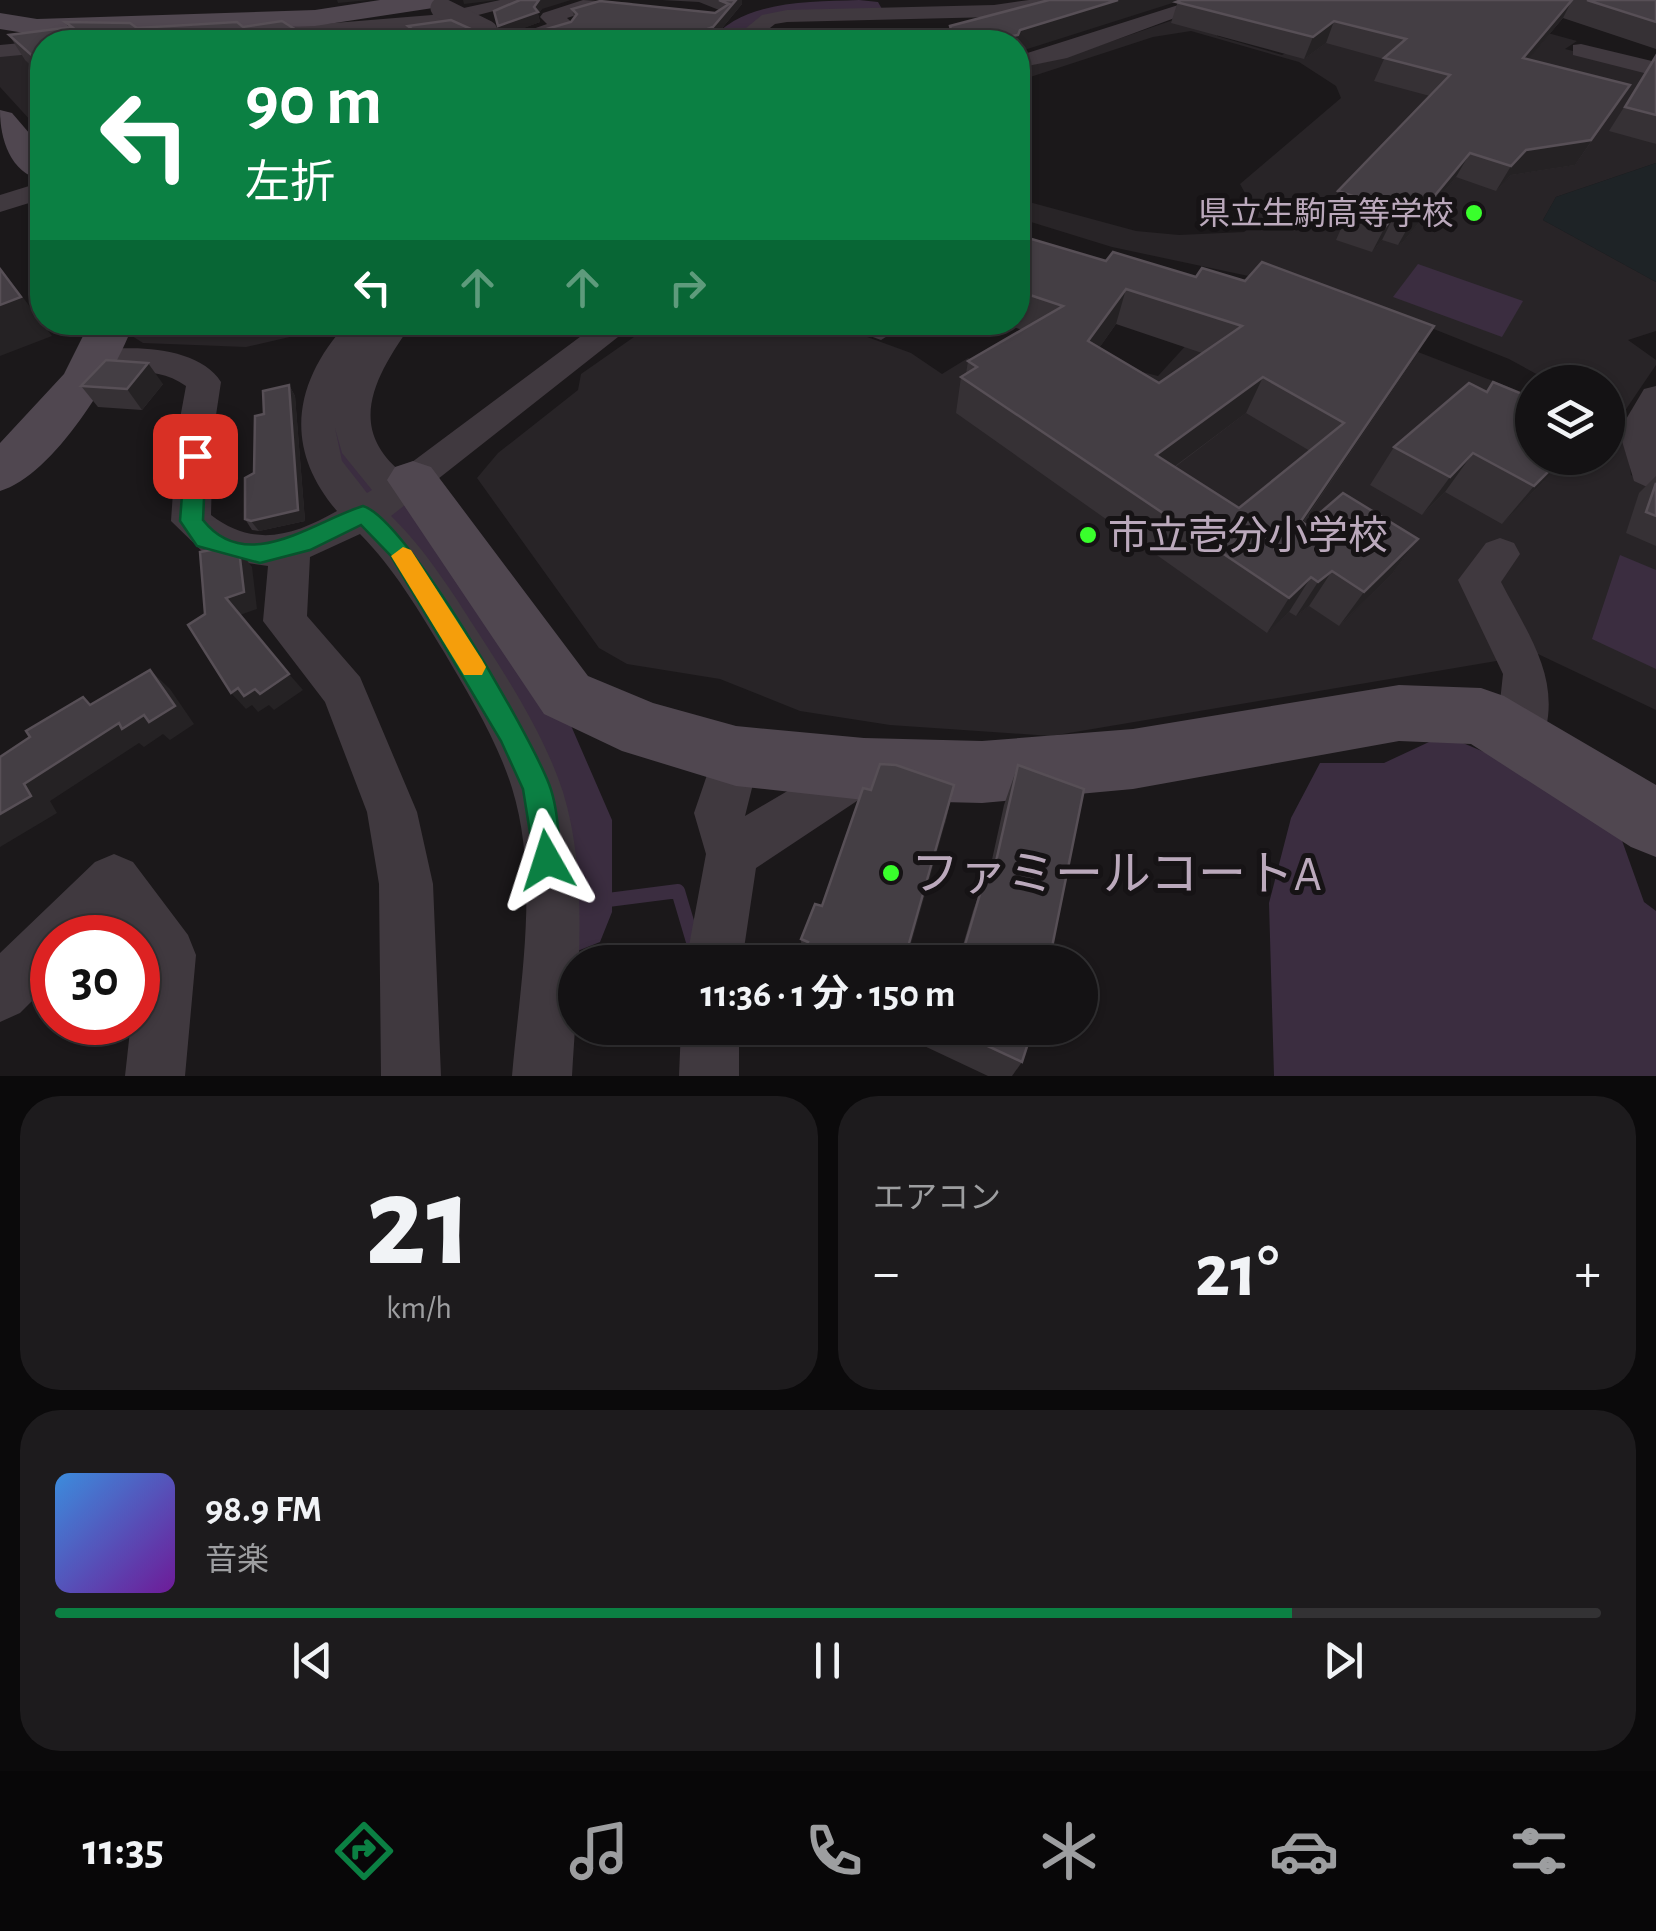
<!DOCTYPE html>
<html lang="ja">
<meta charset="utf-8">
<style>
body{margin:0;font-family:"Alegreya Sans","Noto Sans JP",sans-serif;background:#1d1b1d;color:#f1f3f6;height:100vh;display:flex;flex-direction:column;font-size:38px;white-space:nowrap}
*{box-sizing:border-box;margin:0}
p{font-size:32px;color:#9d9ea0}
.icon{flex:none;width:55px;height:55px;fill:none;stroke:currentColor;stroke-width:2;stroke-linecap:round;stroke-linejoin:round}
.map{position:relative;height:1076px;overflow:hidden}
.details{display:flex;flex-direction:column;gap:20px;padding:20px;background:#0b0a0b;flex:1}
.details>*{flex:none}
.banner{position:absolute;left:30px;top:30px;width:1000px;height:305px;border-radius:40px;box-shadow:0 2px 8px #0004,0 0 0 2px #333234;background:#0b8043;color:#fff;overflow:hidden}
.fabs{position:absolute;left:1515px;top:365px;display:grid;gap:20px}
.fabs a{display:grid;place-items:center;width:110px;height:110px;border-radius:50%;background:#141214;box-shadow:0 2px 8px #0004,0 0 0 2px #333234;font-size:50px}
.speed{position:absolute;left:30px;top:915px;display:flex;gap:20px;font-size:50px;font-weight:700;text-align:center}
.speed>*{display:grid;place-content:center;width:130px;height:130px;border-radius:50%;background:#141214;box-shadow:0 2px 8px #0004,0 0 0 2px #333234;line-height:1}
.speed .limit{border:15px solid #d22;background:#fff;color:#111}
.pin{position:absolute;display:grid;place-items:center;width:85px;height:85px;color:#fff;margin:-42px;border-radius:20px;box-shadow:0 5px 15px #0006}
.me{position:absolute;width:110px;margin:-55px;rotate:354deg;stroke-linejoin:round;filter:drop-shadow(0 0 8px #0008)}
.turn{display:flex;align-items:center;gap:35px;height:210px;padding:0 50px;font-size:45px}
.turn .icon{width:130px;height:130px;stroke-width:2.5}
.turn b{display:block;font-size:70px;line-height:85px}
.lanes{display:flex;align-items:center;height:95px;padding:0 50px;background:#0003;justify-content:center;gap:50px;direction:ltr}
.lanes .off{opacity:.35}
.big{font-size:75px;font-weight:700;line-height:1.1}
.details .widget{flex:1;display:flex;flex-direction:column;justify-content:center;gap:15px;min-width:0;padding:0 35px;border-radius:40px;background:#1d1b1d}
.details .dial{align-items:center;gap:0}
.dial b{font-size:130px;line-height:1}
.song{display:flex;align-items:center;gap:30px}
.cover{width:120px;height:120px;border-radius:15px;background:linear-gradient(135deg,hsl(210 70% 55%),hsl(280 70% 35%))}
.played{height:10px;border-radius:5px;background:linear-gradient(90deg,#0b8043 80%,#333234 80%)}
.keys{display:flex;justify-content:space-around;direction:ltr}
.heat{display:flex;justify-content:space-between;align-items:center;font-size:55px;direction:ltr}
.details .tiles{flex:1;display:grid;gap:20px;grid-template-columns:1fr 1fr}
.widget:last-child{grid-column:span 2}
.trip{position:absolute;left:558px;top:945px;width:540px;height:100px;border-radius:50px;background:#141214;box-shadow:0 2px 8px #0004,0 0 0 2px #333234;font-weight:700;line-height:100px;text-align:center}
.dock{display:flex;height:160px;justify-content:space-around;align-items:center;background:#080708;color:#9d9ea0}
.dock .icon{width:70px;height:70px}
.dock .active{color:#0b8043}
.dock b{font-size:45px;color:#f1f3f6}
.map>svg:first-child{display:block}
.built{fill:#282427}
.green{fill:#1e2326}
.water{fill:#3b2d40}
.lines{fill:none;stroke-linecap:round;stroke-linejoin:round}
.stream{stroke:#3b2d40;stroke-width:14}
.river{fill:#3b2d40;fill-rule:evenodd}
.street{fill:#40393f;fill-rule:evenodd}
.secondary{fill:#504750;fill-rule:evenodd}
.street-bridge{stroke:#40393f;stroke-width:21}
.wall{fill:#363135;fill-rule:evenodd}
.shaded-wall{fill:#252224}
.building{fill:#443e44;stroke:#574f56;stroke-width:2.5;fill-rule:evenodd}
.route{fill:#0b8043;stroke:#07532c;stroke-width:2.5}
.slow{fill:#f59e0b}
.poi-dot{fill:#39ff2c;stroke:#161315;stroke-width:4}
.labels{text-anchor:middle;stroke-width:10;stroke-linejoin:round;paint-order:stroke}
.far-poi-label{font-size:32px;fill:#bba9bc;stroke:#161315;text-anchor:end}
.poi-label{font-size:40px;fill:#bba9bc;stroke:#161315;text-anchor:start}
.near-poi-label{font-size:48px;fill:#bba9bc;stroke:#161315;text-anchor:start}
</style>
<div class="map">
<svg width="1656" height="1076" viewBox="0 0 1656 1076">
<rect width="100%" height="100%" fill="#1b181a"/>
<g class="built">
<path d="M1231,0L1217,36L1282,55L1362,16L1428,0L1577,41L1565,49L1656,72L1648,141L1656,144V163L1556,197L1543,220L1656,282V331L1628,340L1656,360V365L1618,421L1608,415V382H1551L1509,359L1361,300L1112,247L1018,218V199L1136,231L1179,235L1244,232L1255,223V211L1240,184L1341,98L1336,86L1299,62L1191,31L1153,37L1018,81V68L1066,57Z"/>
<path d="M42,52V133L0,87V56Z"/>
<path d="M1242,284L1532,396V458H1608V426L1626,433L1631,475L1656,491V710L1538,654L1051,736L890,725L800,711L720,679L627,664L599,648L477,478L498,453L578,390L581,374L654,323H829L911,353L942,374L968,358L988,368L1024,342L1158,376Z"/>
<path d="M136,323H350L246,347L143,343L132,336Z"/>
</g>
<path class="green" d="M1656,163V282L1543,220L1556,197Z"/>
<g class="water">
<path d="M1418,264L1523,301L1502,337L1393,297Z"/>
<path d="M1620,555L1656,570V669L1592,639Z"/>
<path d="M1444,735L1515,765L1620,835L1644,902L1656,911V1076H1274L1269,903L1291,818L1320,763H1384Z"/>
</g>
<g class="lines">
<path class="stream" d="M569,905L678,891L699,962"/>
<g class="river">
<path d="M859,0L878,2L882,9L867,18L775,21L762,26L744,42H709C743,0 806,2 859,0Z"/>
<path d="M353,345L371,349L379,361C366,395 357,419 371,454L463,555L569,721L612,820V912L600,942L570,954L540,942L528,912L532,820L510,757L417,591L325,477L307,434L308,404L335,349Z"/>
</g>
<g class="street">
<path d="M500,0H536L432,27L248,42L238,36L248,30L432,15Z"/>
<path d="M583,0L633,3L623,9L601,7L567,18L575,25L572,29L528,42H496L547,24L540,17L543,13Z"/>
<path d="M1029,0H1079L1069,6L994,17L787,22L775,24L752,42H729L762,15L787,10L994,5Z"/>
<path d="M1194,0H1223L1067,58L1018,68V56Z"/>
<path d="M42,41L49,42H42V53L0,57V45Z"/>
<path d="M1581,44L1656,62V76L1573,55V45Z"/>
<path d="M42,182V199L0,212V195Z"/>
<path d="M348,322H413C379,371 344,424 400,471L600,322H637L391,516C427,551 454,595 481,637C512,685 545,737 563,792C590,880 577,986 572,1076H512C520,983 540,879 512,788C497,740 469,695 444,652C419,611 394,568 360,534L310,557L307,616L360,677L417,812L433,884L441,1076H381L379,884L367,812L325,702L263,621L268,566L208,557L171,521L177,435L186,386C153,362 118,378 82,368L77,361L82,354C121,344 197,344 221,382L213,435L211,515C254,548 293,536 337,511C283,448 293,382 348,322ZM335,428L342,453L372,490L367,493L342,461Z"/>
<path d="M846,322H891L897,330L881,340L851,329Z"/>
<path d="M1656,386V491L1634,481L1619,431L1644,389Z"/>
<path d="M1500,538L1514,543L1520,554L1501,582C1531,640 1568,687 1537,754L1520,760L1503,754L1496,739L1503,674L1458,580L1486,543Z"/>
<path d="M736,734L753,740L760,756L745,816L864,746L881,753L888,769L881,785L756,868L742,962H686L706,854L694,813L719,740Z"/>
<path d="M114,854L133,862L188,935L196,955L185,1076H125L131,1022H138V938H122L111,922L96,938H52V981L20,1013L0,1022V953L95,862Z"/>
<path d="M681,1028H739V1076H679Z"/>
</g>
<g class="secondary">
<path d="M380,0H446L433,8L315,26L37,35L0,29V13L37,19L315,10Z"/>
<path d="M0,110L12,113L42,148V180C10,173 0,139 0,110Z"/>
<path d="M90,322H134C116,373 53,476 0,491V443L64,374Z"/>
<path d="M413,461L431,467L588,676L653,703L736,726L864,738L982,741L1133,729L1399,685L1481,688L1504,696L1656,785V857L1631,847L1471,744L1399,741L1133,789L982,803L864,800L736,786L622,751L544,714L387,480L395,467Z"/>
</g>
<path class="street-bridge" d="M441,8L487,31"/>
</g>
<g class="wall">
<path d="M662,0H742V4L714,38L701,42H419L411,36L408,26L484,35H500L542,9L538,14L540,22L504,35H526L571,22L574,18L572,9L715,13L719,10L699,2Z"/>
<path d="M1048,0H1656V49L1563,18L1528,59L1615,108L1575,165L1511,175L1496,191L1456,177L1403,242L1398,245L1382,240L1372,252L1336,240L1344,222L1327,216L1338,191L1430,96L1374,81L1384,59L1326,43L1304,59L1171,23L1178,1L1018,42H949L950,26Z"/>
<path d="M65,22L137,28L243,27L312,40L42,42V76L25,60L9,35L69,28Z"/>
<path d="M1656,54V144L1609,131L1655,58Z"/>
<path d="M1018,235L1412,362L1303,523L1306,525L1418,539L1392,574L1339,626L1309,606L1296,616L1289,612L1267,633L956,413L961,377L966,374L968,361L1022,330L1000,322H1018ZM1116,324L1202,353L1159,383L1099,348ZM1246,413L1310,451L1239,508L1175,467Z"/>
<path d="M163,384L142,410L98,407L81,386Z"/>
<path d="M289,385L295,396L305,521L259,531L252,530L245,519L264,414Z"/>
<path d="M1394,447L1566,458L1502,524L1445,492L1422,515L1370,485Z"/>
<path d="M1656,476V546L1626,533L1639,493Z"/>
<path d="M1018,765L1049,962H958L973,911L985,877L988,878L1004,805Z"/>
<path d="M954,785L945,824L802,958L801,939L822,906L871,790Z"/>
<path d="M836,1028H879L874,1043Z"/>
<path d="M886,1028H1033L1022,1062L1012,1076H988Z"/>
</g>
<g class="shaded-wall">
<path d="M337,0H369L338,3Z"/>
<path d="M463,0H498L464,4Z"/>
<path d="M539,0H571L542,9L538,14L540,22L500,37L498,26L534,7Z"/>
<path d="M736,0H742V4L714,38L701,42H681V39Z"/>
<path d="M1118,0H1182L1018,52V42H980Z"/>
<path d="M1572,0L1563,18L1510,81L1523,58Z"/>
<path d="M1334,21L1326,43L1304,59L1313,37Z"/>
<path d="M1630,85L1575,165L1511,175L1496,191L1511,166L1526,150Z"/>
<path d="M1470,153L1456,177L1403,242L1398,245L1412,220Z"/>
<path d="M1395,214L1382,240L1372,252L1385,227Z"/>
<path d="M0,267L52,336L0,356Z"/>
<path d="M1126,289L1116,324L1079,377L1088,341Z"/>
<path d="M1434,326L1412,362L1280,556L1301,521Z"/>
<path d="M148,363L163,384L142,410L127,389Z"/>
<path d="M1263,377L1246,413L1143,490L1156,455Z"/>
<path d="M289,385L295,396L305,521L259,531L251,521Z"/>
<path d="M1473,453L1445,492L1422,515L1450,477Z"/>
<path d="M1562,458H1566L1502,524L1534,486Z"/>
<path d="M1418,539L1392,574L1339,626L1364,592Z"/>
<path d="M239,550L252,567L257,609L240,615L226,598Z"/>
<path d="M1332,571L1309,606L1296,616L1318,582Z"/>
<path d="M1311,577L1289,612L1267,633L1289,598Z"/>
<path d="M150,670L170,689L194,724L170,740L163,734L144,747L139,743L50,801L57,813L0,847V814L24,784L119,723L144,715Z"/>
<path d="M289,674L303,690L274,710L269,705L258,712L252,705L246,709L231,693L238,688Z"/>
<path d="M954,785L945,824L906,962H903Z"/>
</g>
<g class="building">
<path d="M520,0H539L534,7L538,12L498,26L494,11Z"/>
<path d="M719,0H736L713,27L681,39L657,36L654,42H419L426,40L408,26L451,20L484,35H526L571,22L577,14L572,9L600,1L715,13L729,4Z"/>
<path d="M1049,0H1118L1020,30L1018,35L980,42H954L950,26Z"/>
<path d="M1181,0H1572L1523,58L1630,85L1591,140L1526,150L1511,166L1470,153L1417,217L1412,220L1395,214L1385,227L1348,214L1362,199L1338,191L1450,75L1384,58L1406,39L1334,21L1313,37L1176,2Z"/>
<path d="M1587,0H1656V22Z"/>
<path d="M282,21L312,40L303,42H42V60L38,61L9,35L72,27L65,22L130,23L137,28L237,22L243,27Z"/>
<path d="M1656,56V115L1625,107Z"/>
<path d="M1018,235L1106,261L1113,252L1196,277L1202,268L1245,281L1262,262L1434,326L1301,521L1306,525L1343,493L1418,539L1364,592L1332,571L1318,582L1311,577L1289,598L961,377L977,367L968,361L1063,306L1018,291ZM1126,289L1242,326L1159,383L1088,341ZM1263,377L1344,423L1239,508L1156,455Z"/>
<path d="M0,269L21,297L0,305Z"/>
<path d="M106,360L148,363L127,389L81,386Z"/>
<path d="M1493,382L1532,398V458H1562L1534,486L1473,453L1450,477L1394,447L1469,383L1487,392Z"/>
<path d="M289,385L298,510L251,521L245,519V478L254,473L255,416L264,414L263,391Z"/>
<path d="M1656,483V516L1646,512Z"/>
<path d="M222,548L239,550L244,592L226,598L289,674L260,694L255,689L244,696L238,688L231,693L188,625L205,614L200,552Z"/>
<path d="M150,670L175,706L149,722L144,715L122,729L119,723L24,784L31,796L0,814V757L30,737L26,731L83,697L90,705Z"/>
<path d="M880,764L896,765L954,785L904,961L909,962H800L808,942L801,939L815,904L822,906L863,788L871,790Z"/>
<path d="M1018,765L1084,789L1049,962H960L985,877L992,879Z"/>
<path d="M949,1028H1033L1022,1062Z"/>
</g>
<path class="route" d="M195,449L206,456L203,520C247,576 314,521 363,506C407,519 530,735 549,784C558,807 558,836 562,860L558,870L547,874L536,870L523,789L501,741L391,556L361,525L310,550L260,563L197,546L180,521L185,456Z"/>
<path class="slow" d="M403,547L411,550L482,660L486,667L482,675H464L391,556Z"/>
<g class="poi-dot">
<circle cx="1474" cy="213" r="10"/>
<circle cx="1088" cy="535" r="10"/>
<circle cx="891" cy="873" r="10"/>
</g>
<g class="labels">
<g class="far-poi-label">
<text x="1454" y="224">県立生駒高等学校</text>
</g>
<g class="poi-label">
<text x="1108" y="549">市立壱分小学校</text>
</g>
<g class="near-poi-label">
<text x="911" y="890">ファミールコートA</text>
</g>
</g>
</svg>
<div class="fabs">
<a><svg class="icon" aria-label="layers" viewBox="0 0 24 24"><path d="M12 4l9 5-9 5-9-5zM3 14l9 5 9-5"/></svg></a>
</div>
<div class="speed"><div class="limit">30</div></div>
<div class="pin" style="left:195px;top:456px;background:#d93025"><svg class="icon" aria-label="arrive" viewBox="0 0 24 24"><path d="M6 21V4h12l-3 4 3 4H6"/></svg></div>
<svg class="me" style="left:547px;top:860px" viewBox="-20 -20 40 40"><path d="M0-17L14 15 0 8-14 15z" fill="#0b8043" stroke="#fff" stroke-width="4"/></svg>
<div class="trip">11:36 · 1 分 · 150 m</div>
<div class="banner">
<div class="turn"><svg class="icon" aria-label="left" viewBox="0 0 24 24"><path d="M17 20v-9H6M10 6l-5 5 5 5"/></svg><div><b>90 m</b>左折</div></div>
<div class="lanes"><svg class="icon" aria-label="left" viewBox="0 0 24 24"><path d="M17 20v-9H6M10 6l-5 5 5 5"/></svg><svg class="icon off" aria-label="ahead" viewBox="0 0 24 24"><path d="M12 20V5M6 11l6-6 6 6"/></svg><svg class="icon off" aria-label="ahead" viewBox="0 0 24 24"><path d="M12 20V5M6 11l6-6 6 6"/></svg><svg class="icon off" aria-label="right" viewBox="0 0 24 24"><path d="M7 20v-9h11M14 6l5 5-5 5"/></svg></div>
</div>
</div>
<section class="details">
<div class="tiles">
<div class="widget dial"><b>21</b><p>km/h</p></div>
<div class="widget"><p>エアコン</p>
<div class="heat"><a>−</a><b class="big">21°</b><a>+</a></div>
</div>
<div class="widget">
<div class="song"><i class="cover"></i><div><b>98.9 FM</b><p>音楽</p></div></div>
<div class="played"></div>
<div class="keys"><svg class="icon" aria-label="previous" viewBox="0 0 24 24"><path d="M18 5L8 12l10 7zM5 5v14"/></svg><svg class="icon" aria-label="pause" viewBox="0 0 24 24"><path d="M8 5v14M16 5v14"/></svg><svg class="icon" aria-label="next" viewBox="0 0 24 24"><path d="M6 5l10 7-10 7zM19 5v14"/></svg></div>
</div>
</div>
</section>
<nav class="dock">
<b>11:35</b>
<svg class="icon active" aria-label="directions" viewBox="0 0 24 24"><path d="M12 3l9 9-9 9-9-9zM9 14v-3h6M13 9l2 2-2 2"/></svg>
<svg class="icon" aria-label="music" viewBox="0 0 24 24"><path d="M9 18V5l10-2v13"/><circle cx="6" cy="18" r="3"/><circle cx="16" cy="16" r="3"/></svg>
<svg class="icon" aria-label="phone" viewBox="0 0 24 24"><path d="M5 4h4l2 5-3 2q2 4 5 5l2-3 5 2v4C11 20 4 13 5 4z"/></svg>
<svg class="icon" aria-label="climate" viewBox="0 0 24 24"><path d="M12 3v18M4 7l16 10M4 17L20 7"/></svg>
<svg class="icon" aria-label="car" viewBox="0 0 24 24"><path d="M5 17H2v-5l4-1 3-4h7l3 4 3 1v5h-3M9 17h6M6 11h13"/><circle cx="7" cy="17" r="2"/><circle cx="17" cy="17" r="2"/></svg>
<svg class="icon" aria-label="filters" viewBox="0 0 24 24"><path d="M4 7h16M4 17h16"/><circle cx="9" cy="7" r="2"/><circle cx="15" cy="17" r="2"/></svg>
</nav>
